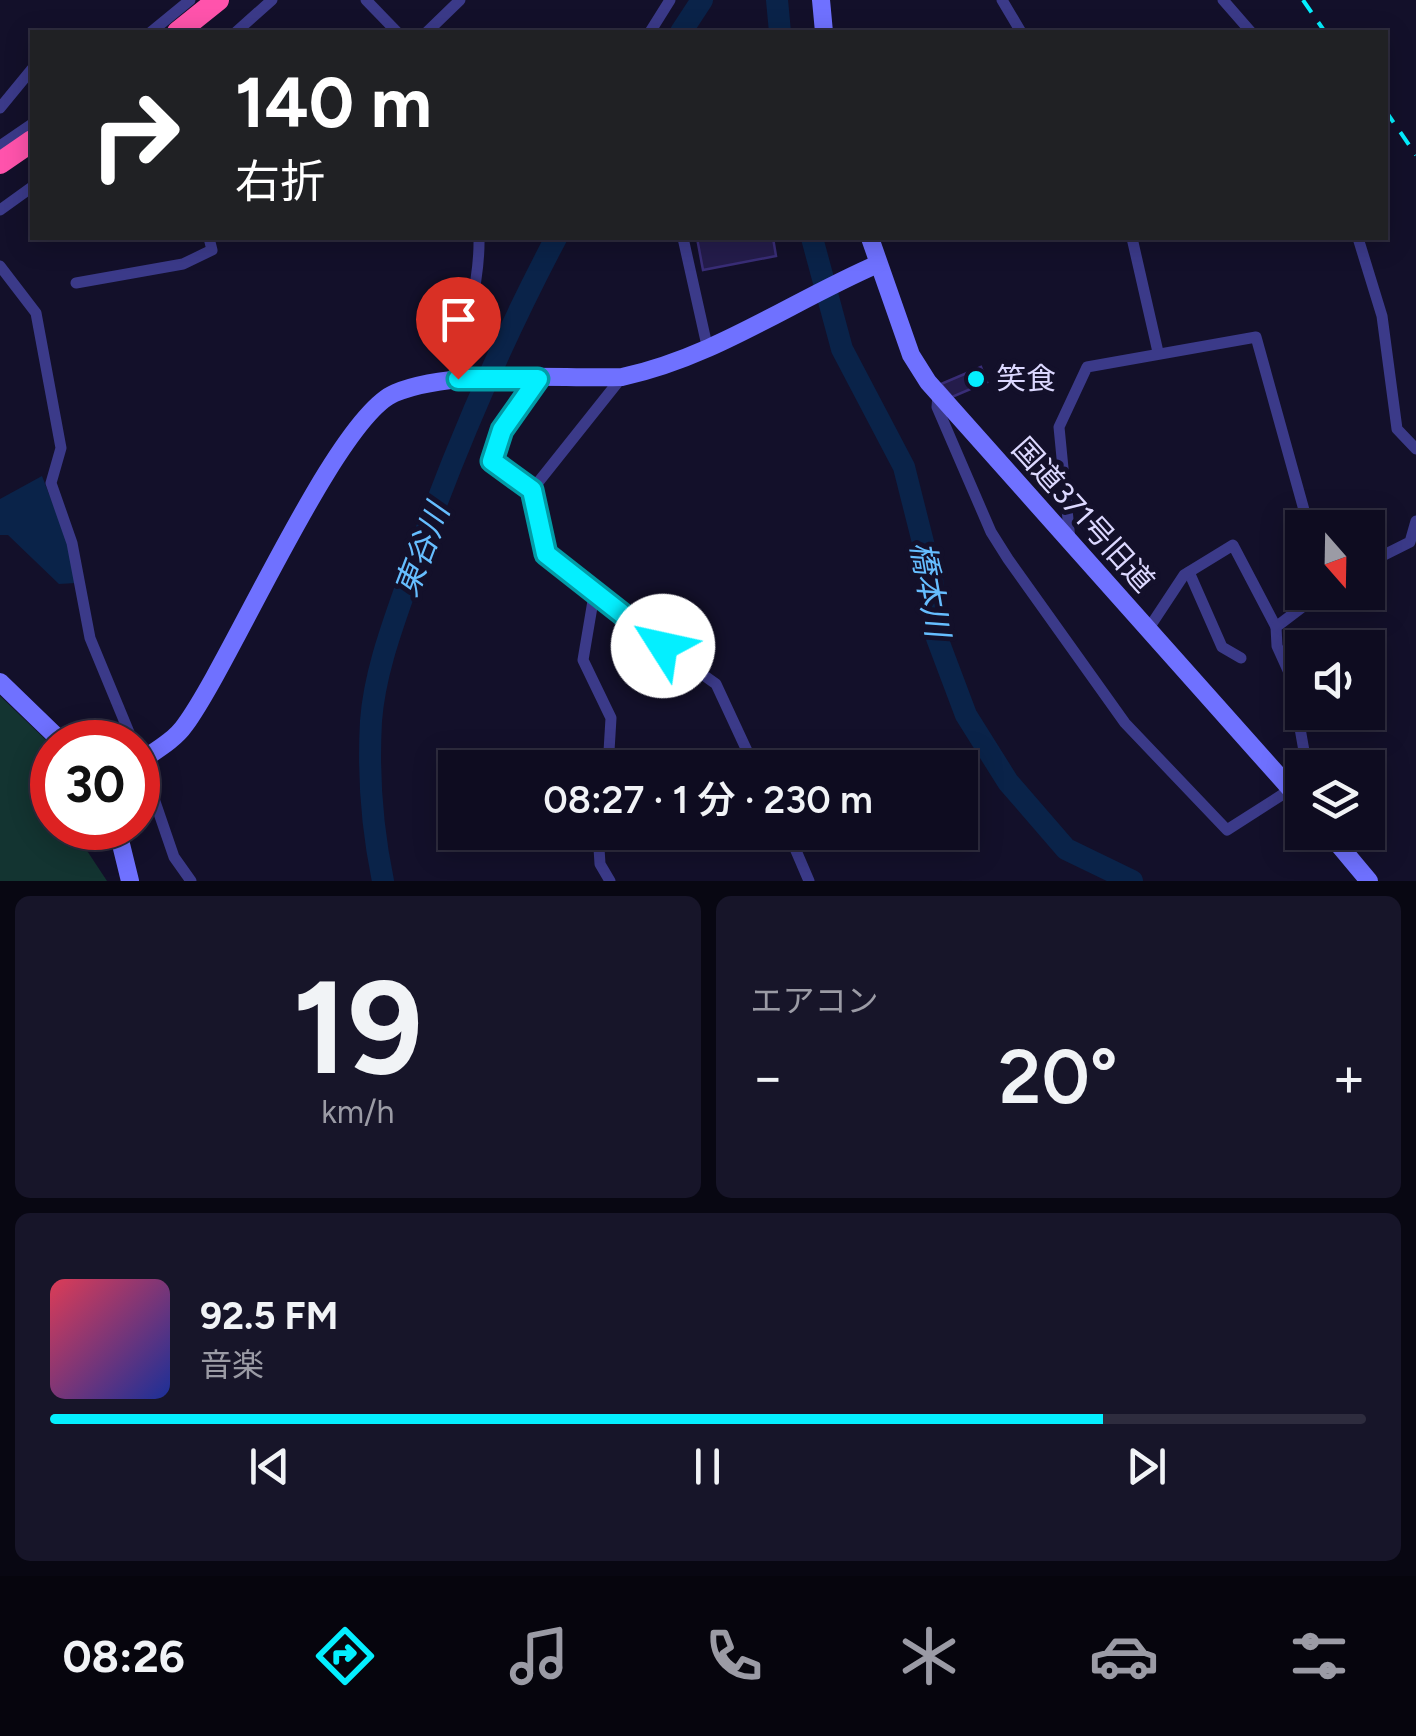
<!DOCTYPE html>
<html lang="ja">
<meta charset="utf-8">
<style>
body{margin:0;font-family:Figtree,"Noto Sans JP",sans-serif;background:#171529;color:#f1f3f6;height:100vh;display:flex;flex-direction:column;font-size:38px;white-space:nowrap}
*{box-sizing:border-box;margin:0}
p{font-size:32px;color:#9b9ba5}
.icon{flex:none;width:55px;height:55px;fill:none;stroke:currentColor;stroke-width:2;stroke-linecap:round;stroke-linejoin:round}
.map{position:relative;height:881px;overflow:hidden}
.sheet{display:flex;flex-direction:column;gap:15px;padding:15px;background:#080712;flex:1}
.sheet>*{flex:none}
.top-card{position:absolute;left:30px;top:30px;width:1358px;height:210px;border-radius:0px;box-shadow:0 5px 25px #0003,0 0 0 2px #2e2c3e;background:#202124;color:#fff;overflow:hidden}
.needle{width:65px;rotate:160deg}
.fabs{position:absolute;left:1285px;top:510px;display:grid;gap:20px}
.fabs a{display:grid;place-items:center;width:100px;height:100px;border-radius:0px;background:#0e0c20;box-shadow:0 5px 25px #0003,0 0 0 2px #2e2c3e;font-size:50px}
.speed{position:absolute;left:30px;top:720px;display:flex;gap:20px;font-size:50px;font-weight:700;text-align:center}
.speed>*{display:grid;place-content:center;width:130px;height:130px;border-radius:50%;background:#0e0c20;box-shadow:0 5px 25px #0003,0 0 0 2px #2e2c3e;line-height:1}
.speed .limit{border:15px solid #d22;background:#fff;color:#111}
.pin{position:absolute;display:grid;place-items:center;width:85px;height:85px;color:#fff;margin:-102px -42px;border-radius:50% 50% 50% 0;rotate:-45deg;box-shadow:0 0 10px #0007}
.pin .icon{rotate:45deg}
.me{position:absolute;width:110px;margin:-55px;rotate:305deg;stroke-linejoin:round;filter:drop-shadow(0 0 8px #0008)}
.turn{display:flex;align-items:center;gap:35px;height:210px;padding:0 40px;font-size:45px}
.turn .icon{width:130px;height:130px;stroke-width:2.5}
.turn b{display:block;font-size:70px;line-height:85px}
.big{font-size:75px;font-weight:600;line-height:1.1}
.sheet .card{flex:1;display:flex;flex-direction:column;justify-content:center;gap:15px;min-width:0;padding:0 35px;border-radius:15px;background:#171529}
.sheet .dial{align-items:center;gap:0}
.dial b{font-size:130px;line-height:1}
.song{display:flex;align-items:center;gap:30px}
.cover{width:120px;height:120px;border-radius:15px;background:linear-gradient(135deg,hsl(350 70% 55%),hsl(230 70% 35%))}
.played{height:10px;border-radius:5px;background:linear-gradient(90deg,#04efff 80%,#2e2c3e 80%)}
.keys{display:flex;justify-content:space-around;direction:ltr}
.heat{display:flex;justify-content:space-between;align-items:center;font-size:55px;direction:ltr}
.sheet .tiles{flex:1;display:grid;gap:15px;grid-template-columns:1fr 1fr}
.card:last-child{grid-column:span 2}
.trip{position:absolute;left:438px;top:750px;width:540px;height:100px;border-radius:0px;background:#0e0c20;box-shadow:0 5px 25px #0003,0 0 0 2px #2e2c3e;font-weight:600;line-height:100px;text-align:center}
.tabs{display:flex;height:160px;justify-content:space-around;align-items:center;background:#06050d;color:#9b9ba5}
.tabs .icon{width:70px;height:70px}
.tabs .current{color:#04efff}
.tabs b{font-size:45px;color:#f1f3f6}
.map>svg:first-child{display:block}
.green{fill:#133431}
.water{fill:#0a2349}
.lines{fill:none;stroke-linecap:round;stroke-linejoin:round}
.river{stroke:#0a2349;stroke-width:22}
.building{fill:#241c4b;stroke:#392d77;stroke-width:2.5}
.street{stroke:#3b3a89;stroke-width:11}
.secondary{stroke:#6f71ff;stroke-width:18}
.highway{stroke:#ff53ac;stroke-width:22}
.rail{stroke:#04efff;stroke-width:4;stroke-dasharray:15 12;stroke-linecap:butt}
.route-casing{stroke:#039ba6;stroke-width:25}
.route{stroke:#04efff;stroke-width:18}
.poi-dot{fill:#04efff;stroke:#13102a;stroke-width:4}
.labels{text-anchor:middle;stroke-width:10;stroke-linejoin:round;paint-order:stroke}
.poi-label{font-size:30px;fill:#dcd8ff;stroke:#13102a;text-anchor:start}
.street-label{font-size:30px;fill:#dcd8ff;stroke:#13102a}
.water-label{font-size:32px;font-style:italic;fill:#66beff;stroke:#13102a}
</style>
<div class="map">
<svg width="1416" height="881" viewBox="0 0 1416 881">
<rect width="100%" height="100%" fill="#13102a"/>
<path class="green" d="M0,696L47,741L52,828H72L107,881H0Z"/>
<path class="water" d="M42,476L65,535L76,583L59,584L8,535H0V499Z"/>
<g class="lines">
<g class="river">
<path d="M777,0L780,32"/>
<path d="M681,32L702,0"/>
<path d="M812,238L842,349L904,467L932,578L937,638L966,715L1008,782L1066,849L1132,881"/>
<path d="M383,881C372,828 368,775 371,721C375,668 396,617 413,567C453,454 500,344 556,238"/>
</g>
</g>
<g class="building">
<path d="M697,238H773L776,256L703,270Z"/>
<path d="M981,367L987,382L952,397L941,384Z"/>
</g>
<g class="lines">
<g class="street">
<path d="M366,0L397,32"/>
<path d="M1002,0L1021,32"/>
<path d="M1223,0L1251,32"/>
<path d="M151,32L190,0"/>
<path d="M236,32L272,0"/>
<path d="M427,32L460,0"/>
<path d="M650,32L670,0"/>
<path d="M0,108L32,69"/>
<path d="M0,146L32,124"/>
<path d="M0,210L32,187"/>
<path d="M683,238L708,350"/>
<path d="M1132,238L1158,352"/>
<path d="M1358,238L1382,316L1397,429L1416,449"/>
<path d="M0,266L36,313L61,448L51,483L72,543L90,638L133,742"/>
<path d="M76,283L183,264L212,250L209,238"/>
<path d="M622,377L532,490L546,554L608,607L716,684L755,768"/>
<path d="M458,379C463,331 480,285 479,238"/>
<path d="M938,394L937,407L991,532L1008,559L1125,723L1227,830L1291,789"/>
<path d="M532,490L491,461L501,430L538,379"/>
<path d="M1070,540L1059,427L1087,367L1256,337L1309,528"/>
<path d="M1368,563L1410,542L1416,521"/>
<path d="M1189,572L1222,647L1241,658"/>
<path d="M594,595L583,660L611,718L608,768"/>
<path d="M1149,628L1184,575L1233,545L1276,627"/>
<path d="M138,752L174,857L191,881"/>
<path d="M1307,768L1291,677L1277,646L1276,627L1322,592"/>
<path d="M598,832L600,864L610,881"/>
<path d="M788,832L809,881"/>
</g>
<g class="secondary">
<path d="M821,0L824,32"/>
<path d="M870,238L911,355L928,382L1302,802"/>
<path d="M0,682L62,742"/>
<path d="M138,763C153,752 174,741 185,725C232,661 336,417 395,393C452,369 558,379 622,377C715,357 792,301 878,264"/>
<path d="M117,828L130,881"/>
<path d="M1328,832L1369,881"/>
</g>
<g class="highway">
<path d="M178,32L218,0"/>
<path d="M0,163L32,141"/>
</g>
<g class="rail">
<path d="M1303,0L1325,32"/>
<path d="M1385,110L1416,155"/>
</g>
</g>
<g class="lines">
<g class="route-casing">
<path id="route" d="M458,379H538L502,430L492,461L532,490L546,554L663,646"/>
</g>
<use href="#route" class="route"/>
</g>
<circle class="poi-dot" cx="976" cy="379" r="10"/>
<g class="labels">
<g class="poi-label">
<text x="996" y="389">笑食</text>
</g>
<g class="street-label">
<text transform="translate(1083 515) rotate(48)" y="10">国道371号旧道</text>
</g>
<g class="water-label">
<text transform="translate(422 550) rotate(-69)" y="11">東谷川</text>
<text transform="translate(930 589) rotate(80)" y="11">橋本川</text>
</g>
</g>
</svg>
<div class="fabs">
<a><svg class="needle" viewBox="-14 -14 28 28"><path d="M0-13l5 13h-10z" fill="#e53935"/><path d="M0 13l5-13h-10z" fill="#9b9ba5"/></svg></a>
<a><svg class="icon" aria-label="sound" viewBox="0 0 24 24"><path d="M4 9h4l5-4v14l-5-4H4zM17 9q2 3 0 6"/></svg></a>
<a><svg class="icon" aria-label="layers" viewBox="0 0 24 24"><path d="M12 4l9 5-9 5-9-5zM3 14l9 5 9-5"/></svg></a>
</div>
<div class="speed"><div class="limit">30</div></div>
<div class="pin" style="left:458px;top:379px;background:#d93025"><svg class="icon" aria-label="arrive" viewBox="0 0 24 24"><path d="M6 21V4h12l-3 4 3 4H6"/></svg></div>
<svg class="me" style="left:663px;top:646px" viewBox="-20 -20 40 40"><circle r="19" fill="#fff"/><path d="M0-13L10 11 0 6-10 11z" fill="#04efff"/></svg>
<div class="trip">08:27 · 1 分 · 230 m</div>
<div class="top-card">
<div class="turn"><svg class="icon" aria-label="right" viewBox="0 0 24 24"><path d="M7 20v-9h11M14 6l5 5-5 5"/></svg><div><b>140 m</b>右折</div></div>
</div>
</div>
<section class="sheet">
<div class="tiles">
<div class="card dial"><b>19</b><p>km/h</p></div>
<div class="card"><p>エアコン</p>
<div class="heat"><a>−</a><b class="big">20°</b><a>+</a></div>
</div>
<div class="card">
<div class="song"><i class="cover"></i><div><b>92.5 FM</b><p>音楽</p></div></div>
<div class="played"></div>
<div class="keys"><svg class="icon" aria-label="previous" viewBox="0 0 24 24"><path d="M18 5L8 12l10 7zM5 5v14"/></svg><svg class="icon" aria-label="pause" viewBox="0 0 24 24"><path d="M8 5v14M16 5v14"/></svg><svg class="icon" aria-label="next" viewBox="0 0 24 24"><path d="M6 5l10 7-10 7zM19 5v14"/></svg></div>
</div>
</div>
</section>
<nav class="tabs">
<b>08:26</b>
<svg class="icon current" aria-label="directions" viewBox="0 0 24 24"><path d="M12 3l9 9-9 9-9-9zM9 14v-3h6M13 9l2 2-2 2"/></svg>
<svg class="icon" aria-label="music" viewBox="0 0 24 24"><path d="M9 18V5l10-2v13"/><circle cx="6" cy="18" r="3"/><circle cx="16" cy="16" r="3"/></svg>
<svg class="icon" aria-label="phone" viewBox="0 0 24 24"><path d="M5 4h4l2 5-3 2q2 4 5 5l2-3 5 2v4C11 20 4 13 5 4z"/></svg>
<svg class="icon" aria-label="climate" viewBox="0 0 24 24"><path d="M12 3v18M4 7l16 10M4 17L20 7"/></svg>
<svg class="icon" aria-label="car" viewBox="0 0 24 24"><path d="M5 17H2v-5l4-1 3-4h7l3 4 3 1v5h-3M9 17h6M6 11h13"/><circle cx="7" cy="17" r="2"/><circle cx="17" cy="17" r="2"/></svg>
<svg class="icon" aria-label="filters" viewBox="0 0 24 24"><path d="M4 7h16M4 17h16"/><circle cx="9" cy="7" r="2"/><circle cx="15" cy="17" r="2"/></svg>
</nav>
